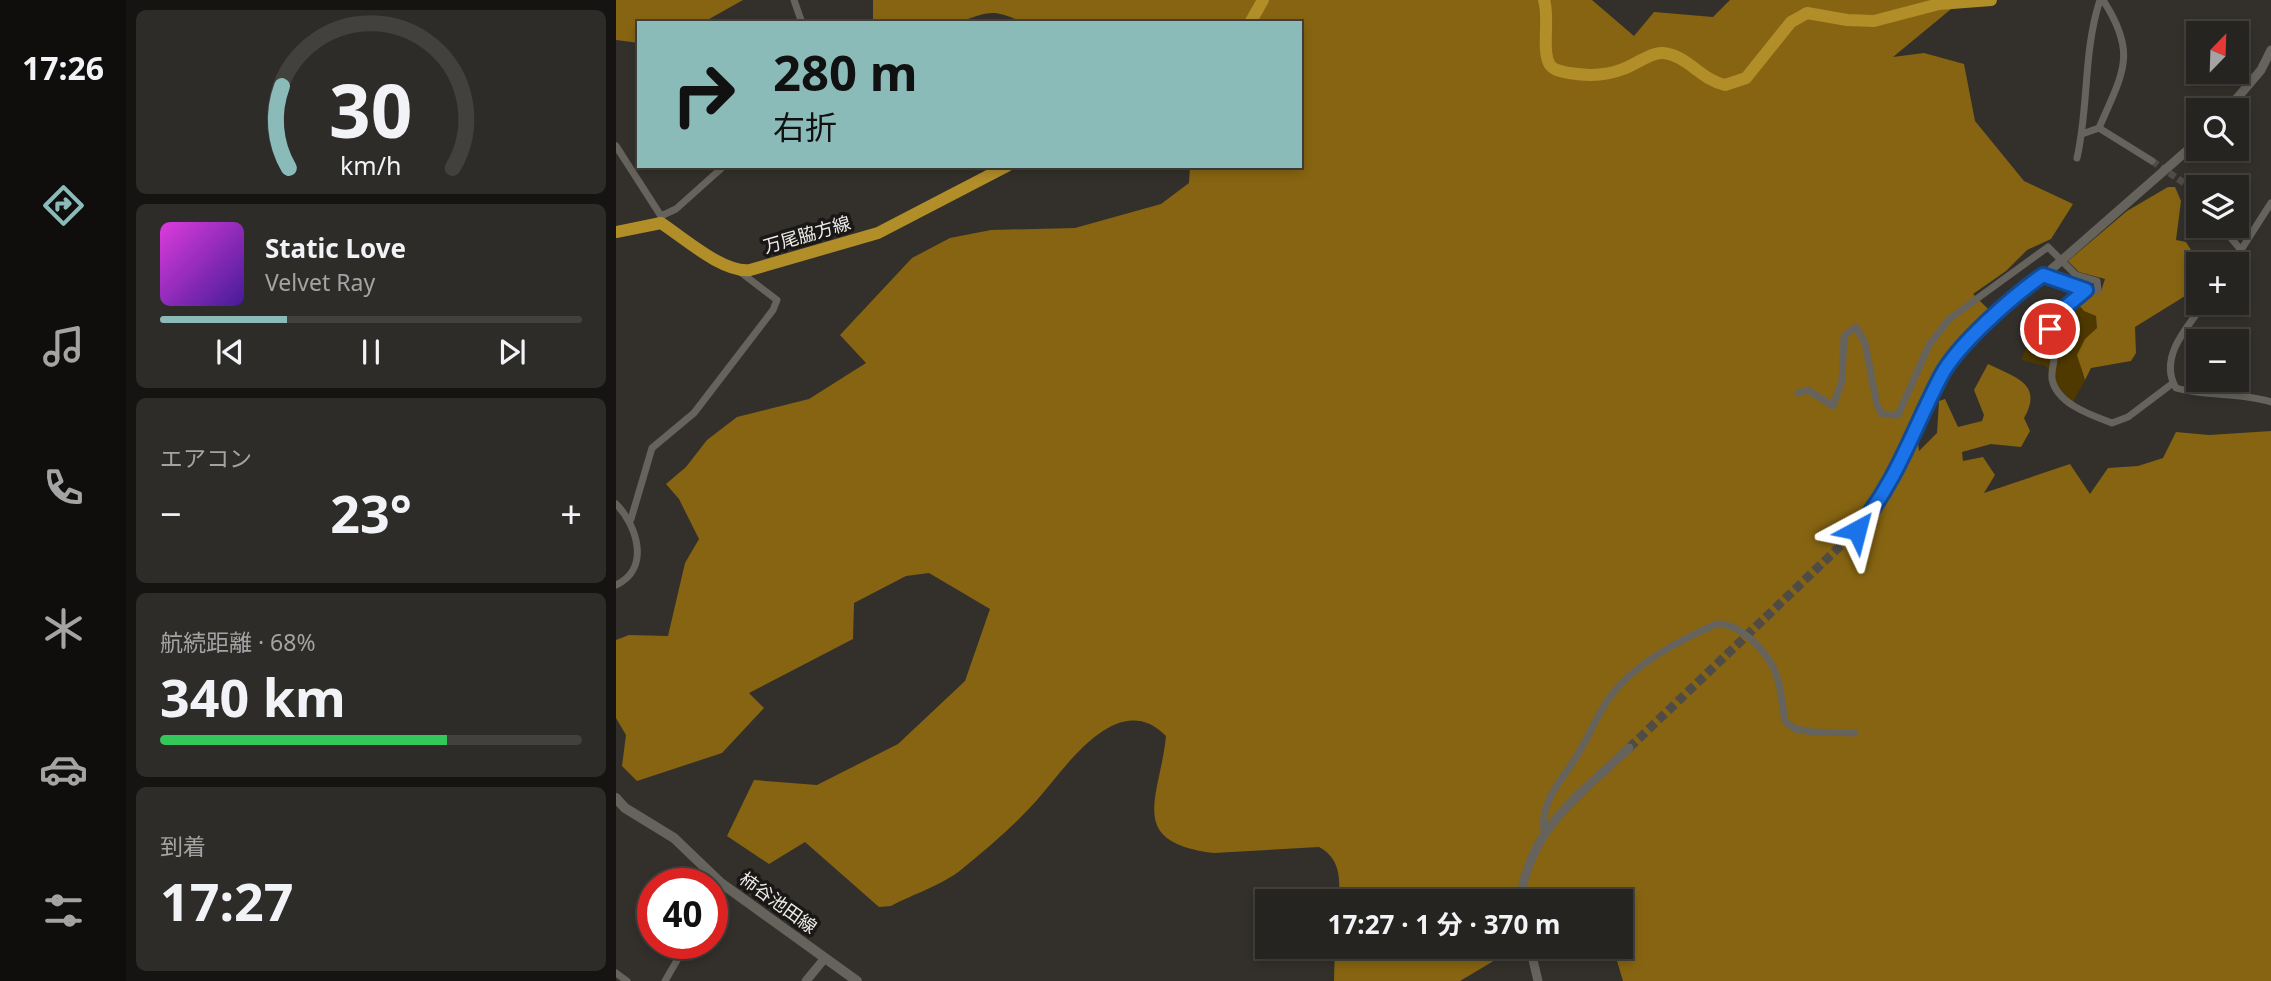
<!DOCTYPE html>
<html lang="ja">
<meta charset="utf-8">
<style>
body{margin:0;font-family:"Noto Sans","Noto Sans JP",sans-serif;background:#2e2c29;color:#f1f3f6;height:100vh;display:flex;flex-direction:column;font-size:26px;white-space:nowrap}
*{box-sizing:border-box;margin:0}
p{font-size:23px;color:#a4a4a5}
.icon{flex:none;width:38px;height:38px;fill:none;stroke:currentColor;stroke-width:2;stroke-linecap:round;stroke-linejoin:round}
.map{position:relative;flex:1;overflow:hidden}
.drawer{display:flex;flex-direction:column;gap:10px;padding:10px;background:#151412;width:490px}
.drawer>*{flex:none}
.banner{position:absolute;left:21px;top:21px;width:665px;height:147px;border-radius:0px;box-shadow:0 4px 10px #0003,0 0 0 2px #42413e;background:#8bbbb9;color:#111;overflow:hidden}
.needle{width:46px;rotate:23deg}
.fabs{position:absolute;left:1570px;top:21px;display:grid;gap:14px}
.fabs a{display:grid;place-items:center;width:63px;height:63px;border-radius:0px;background:#262420;box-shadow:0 4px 10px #0003,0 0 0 2px #42413e;font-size:35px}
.speed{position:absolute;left:21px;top:868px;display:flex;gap:14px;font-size:35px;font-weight:700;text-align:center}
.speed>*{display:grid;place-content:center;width:91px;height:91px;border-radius:50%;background:#262420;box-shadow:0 4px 10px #0003,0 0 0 2px #42413e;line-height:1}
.speed .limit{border:10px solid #d22;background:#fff;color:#111}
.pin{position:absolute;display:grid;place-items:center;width:60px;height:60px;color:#fff;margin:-30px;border:4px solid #fff;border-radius:50%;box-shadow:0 2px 7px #0007}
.me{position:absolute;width:77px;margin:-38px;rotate:38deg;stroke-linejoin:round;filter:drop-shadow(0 0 5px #0008)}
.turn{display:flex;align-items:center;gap:24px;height:147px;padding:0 21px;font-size:32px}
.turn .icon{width:91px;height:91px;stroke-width:2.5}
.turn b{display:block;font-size:49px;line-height:60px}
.big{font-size:52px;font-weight:700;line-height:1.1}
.drawer .widget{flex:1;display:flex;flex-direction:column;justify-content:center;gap:10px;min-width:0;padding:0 24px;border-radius:10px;background:#2e2c29}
.drawer .dial{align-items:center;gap:0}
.dial svg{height:182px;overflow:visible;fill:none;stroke:#42413e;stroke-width:7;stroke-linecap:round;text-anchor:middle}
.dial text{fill:#f1f3f6;stroke:none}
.song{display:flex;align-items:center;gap:21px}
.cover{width:84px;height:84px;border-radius:10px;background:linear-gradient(135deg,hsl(300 70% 55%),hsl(260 70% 35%))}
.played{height:7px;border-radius:4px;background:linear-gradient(90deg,#8bbbb9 30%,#42413e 30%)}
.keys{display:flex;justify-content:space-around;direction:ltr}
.heat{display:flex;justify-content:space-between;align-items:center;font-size:38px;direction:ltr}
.charge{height:10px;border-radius:5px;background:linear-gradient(90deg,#34c759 68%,#42413e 0)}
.trip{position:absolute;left:639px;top:889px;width:378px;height:70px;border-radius:0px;background:#262420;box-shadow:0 4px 10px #0003,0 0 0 2px #42413e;font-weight:700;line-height:70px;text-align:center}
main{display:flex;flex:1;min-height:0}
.tab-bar{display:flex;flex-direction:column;width:126px;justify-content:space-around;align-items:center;background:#0f0e0d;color:#a4a4a5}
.tab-bar .icon{width:49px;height:49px}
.tab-bar .selected{color:#8bbbb9}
.tab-bar b{font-size:32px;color:#f1f3f6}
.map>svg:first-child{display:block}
.green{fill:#4f3900}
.forest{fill:#866411}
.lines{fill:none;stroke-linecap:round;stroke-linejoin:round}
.minor-tunnel{stroke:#4f4c48;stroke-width:7;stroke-dasharray:7 3.5;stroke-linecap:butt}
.tertiary-tunnel{stroke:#4f4c48;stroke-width:9;stroke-dasharray:9 4.5;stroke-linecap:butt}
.minor{stroke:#66635d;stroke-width:7}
.tertiary{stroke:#66635d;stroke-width:9}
.secondary{stroke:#66635d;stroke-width:10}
.primary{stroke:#b28e29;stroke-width:12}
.route-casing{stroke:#114b97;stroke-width:18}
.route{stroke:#1a73e8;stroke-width:12}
.labels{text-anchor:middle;stroke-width:7;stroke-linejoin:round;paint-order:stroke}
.street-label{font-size:18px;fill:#eeece9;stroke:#191816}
</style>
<main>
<nav class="tab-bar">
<b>17:26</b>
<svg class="icon selected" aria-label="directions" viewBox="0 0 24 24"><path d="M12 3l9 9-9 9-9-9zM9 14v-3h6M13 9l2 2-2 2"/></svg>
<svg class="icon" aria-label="music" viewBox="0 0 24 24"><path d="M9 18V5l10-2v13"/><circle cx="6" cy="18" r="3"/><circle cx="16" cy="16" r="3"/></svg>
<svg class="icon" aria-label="phone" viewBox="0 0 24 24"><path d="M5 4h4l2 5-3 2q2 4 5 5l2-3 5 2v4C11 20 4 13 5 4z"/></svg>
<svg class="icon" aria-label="climate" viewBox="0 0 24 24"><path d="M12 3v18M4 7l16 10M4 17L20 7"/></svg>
<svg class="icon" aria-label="car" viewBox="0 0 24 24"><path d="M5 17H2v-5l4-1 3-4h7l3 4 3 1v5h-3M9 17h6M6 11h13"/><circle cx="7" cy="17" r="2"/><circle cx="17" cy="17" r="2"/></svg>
<svg class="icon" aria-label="filters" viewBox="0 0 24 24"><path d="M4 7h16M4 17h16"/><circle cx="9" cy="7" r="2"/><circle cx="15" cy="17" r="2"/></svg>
</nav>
<section class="drawer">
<div class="widget dial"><svg viewBox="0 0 100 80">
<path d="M14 69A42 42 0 1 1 86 69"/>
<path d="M14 69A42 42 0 0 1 11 33" stroke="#8bbbb9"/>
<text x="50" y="56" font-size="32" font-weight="700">30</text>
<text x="50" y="72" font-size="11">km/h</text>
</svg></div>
<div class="widget">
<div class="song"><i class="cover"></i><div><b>Static Love</b><p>Velvet Ray</p></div></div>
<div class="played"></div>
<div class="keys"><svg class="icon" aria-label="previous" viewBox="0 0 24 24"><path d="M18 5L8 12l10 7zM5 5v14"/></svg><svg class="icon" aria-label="pause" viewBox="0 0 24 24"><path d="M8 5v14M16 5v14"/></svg><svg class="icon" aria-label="next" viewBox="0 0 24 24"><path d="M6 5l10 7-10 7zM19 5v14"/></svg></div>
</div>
<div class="widget"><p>エアコン</p>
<div class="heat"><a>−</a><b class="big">23°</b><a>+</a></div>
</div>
<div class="widget"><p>航続距離 · 68%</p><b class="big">340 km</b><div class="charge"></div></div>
<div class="widget"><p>到着</p><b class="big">17:27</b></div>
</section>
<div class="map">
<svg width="1655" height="981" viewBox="0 0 1655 981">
<rect width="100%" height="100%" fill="#33302b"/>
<path class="green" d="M1457,295L1468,311L1480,316L1481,328C1467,341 1459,363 1469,380L1457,402L1443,389L1430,366L1405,360L1414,339Z"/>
<g class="forest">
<path d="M0,0H127L86,23H23V43L0,40Z"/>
<path d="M257,0H976L1018,36L1038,12L1097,17L1114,0H1346L1277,57L1308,53L1348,64L1359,121L1408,181L1457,204L1435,239L1411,250L1390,271L1357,294L1375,312L1333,350L1299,417L1303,451L1321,433L1323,401L1329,399L1342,427L1366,421L1368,415L1358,390L1372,364C1398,377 1428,383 1408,418L1414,431L1405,447L1375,444L1346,452L1347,461L1367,457L1379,475L1368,493L1454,464L1474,494L1492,468L1522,466L1547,458L1560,432L1593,435L1655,431V981H1007L1001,961L991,947H1004V901H723C724,879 725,859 703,847L598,853C509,842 544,798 550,736C502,687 450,767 421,800C399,825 372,848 346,869C327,885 297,894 275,906L263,907L189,842L153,864L111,836L138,780L201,785L282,744L349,681L374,609L313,573L290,576L238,603L237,639L133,693L148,708L106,753L21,781L6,766L10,735L0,718V640L13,635L52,636L69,563L83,539L63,499L50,484L70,467L91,440L121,417L193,399L250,363L224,335L296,258L334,238L375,230L459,228L545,204L573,183L574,166H684V23H407C374,6 371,14 339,23C321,27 278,23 257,23Z"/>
<path d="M1552,187H1559L1565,201L1560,240L1570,242L1575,250L1598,264H1582V288L1519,327L1520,353L1515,361L1475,368L1469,380L1461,355L1469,339L1481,328L1480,316L1468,311L1462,304L1467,296L1485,291L1489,279L1463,272L1452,261L1511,211Z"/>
<path d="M719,947H901L844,981H718Z"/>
</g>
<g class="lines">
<path class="minor-tunnel" d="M1536,161L1574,187"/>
<path class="tertiary-tunnel" d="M1013,748L1241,530"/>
<g class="minor">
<path d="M178,0L186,23"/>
<path d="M1483,128L1536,161"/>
<path d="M1466,134L1483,128C1507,72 1522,54 1487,0"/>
<path d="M0,146L45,216V223"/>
<path d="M1461,158C1473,105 1467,52 1484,0"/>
<path d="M1574,187L1582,197"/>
<path d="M45,216L60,209L108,166"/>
<path d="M1605,226L1625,250"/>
<path d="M1616,264L1655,203"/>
<path d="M1470,290L1435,319C1433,331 1439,339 1439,351C1439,360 1435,370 1436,379C1441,404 1475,415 1496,423L1512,417L1557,383"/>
<path d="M1589,303C1571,327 1542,358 1560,388C1591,397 1624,392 1655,402"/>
<path d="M1182,393L1192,390L1217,406L1226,381L1228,336L1240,327L1249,343L1261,405L1266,414L1282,415L1313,345L1333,319L1432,247L1460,275L1481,281L1482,290H1470L1427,275"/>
<path d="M0,504C21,525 35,569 0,585"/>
<path d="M15,519L36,448L78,413L157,310L161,300L123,271"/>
<path d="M928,831C924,803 944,782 959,759C972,739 980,716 994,697C1017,665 1065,639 1101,624C1125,623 1154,654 1161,677C1166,691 1166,707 1169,721L1179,729L1197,732L1239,733"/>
<path d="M96,899L105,883"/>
<path d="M0,973L11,981"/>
<path d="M49,981L71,943"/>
</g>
<g class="tertiary">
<path d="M1611,110L1645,70L1655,50"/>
<path d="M1241,530L1268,497L1326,374L1342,351L1582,141"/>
<path d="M904,901C914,827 962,797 1013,748"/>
<path d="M914,947L922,981"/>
<path d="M190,981L209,958"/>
</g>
<path class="secondary" d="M0,798L9,808L58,838L105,883L241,981"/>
<g class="primary">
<path d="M928,0C934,18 925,51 934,65C938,71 946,71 953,73C971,76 990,76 1007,69C1019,65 1035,52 1047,53C1071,55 1085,80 1109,85L1130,78L1175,22L1191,13L1231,20L1258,21L1323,4L1375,0"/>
<path d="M634,23L647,0"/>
<path d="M0,232L45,223C68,238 107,273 134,270L262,233L391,166"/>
</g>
</g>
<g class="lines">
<g class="route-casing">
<path id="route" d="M1241,530C1282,479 1296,432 1325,376C1342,344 1397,296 1427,275L1470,290L1435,319L1434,329"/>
</g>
<use href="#route" class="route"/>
</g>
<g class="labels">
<g class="street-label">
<text transform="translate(191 235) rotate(-16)" y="6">万尾脇方線</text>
<text transform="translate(162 903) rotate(36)" y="6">柿谷池田線</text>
</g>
</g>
</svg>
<div class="fabs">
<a><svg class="needle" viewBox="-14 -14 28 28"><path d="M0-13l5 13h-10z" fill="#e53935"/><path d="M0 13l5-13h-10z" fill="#a4a4a5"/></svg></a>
<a><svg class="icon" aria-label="search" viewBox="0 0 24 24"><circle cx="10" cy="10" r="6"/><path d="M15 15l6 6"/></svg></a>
<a><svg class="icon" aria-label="layers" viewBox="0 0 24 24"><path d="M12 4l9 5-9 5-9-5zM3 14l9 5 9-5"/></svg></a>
<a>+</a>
<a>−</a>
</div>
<div class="speed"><div class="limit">40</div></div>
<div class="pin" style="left:1434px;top:329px;background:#d93025"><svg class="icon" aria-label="arrive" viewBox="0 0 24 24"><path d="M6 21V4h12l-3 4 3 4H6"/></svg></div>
<svg class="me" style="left:1241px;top:530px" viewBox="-20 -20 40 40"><path d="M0-17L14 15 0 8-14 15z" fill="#1a73e8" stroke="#fff" stroke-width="4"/></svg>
<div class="trip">17:27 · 1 分 · 370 m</div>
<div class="banner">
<div class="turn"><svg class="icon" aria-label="right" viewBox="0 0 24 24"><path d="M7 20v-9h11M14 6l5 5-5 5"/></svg><div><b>280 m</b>右折</div></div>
</div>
</div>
</main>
